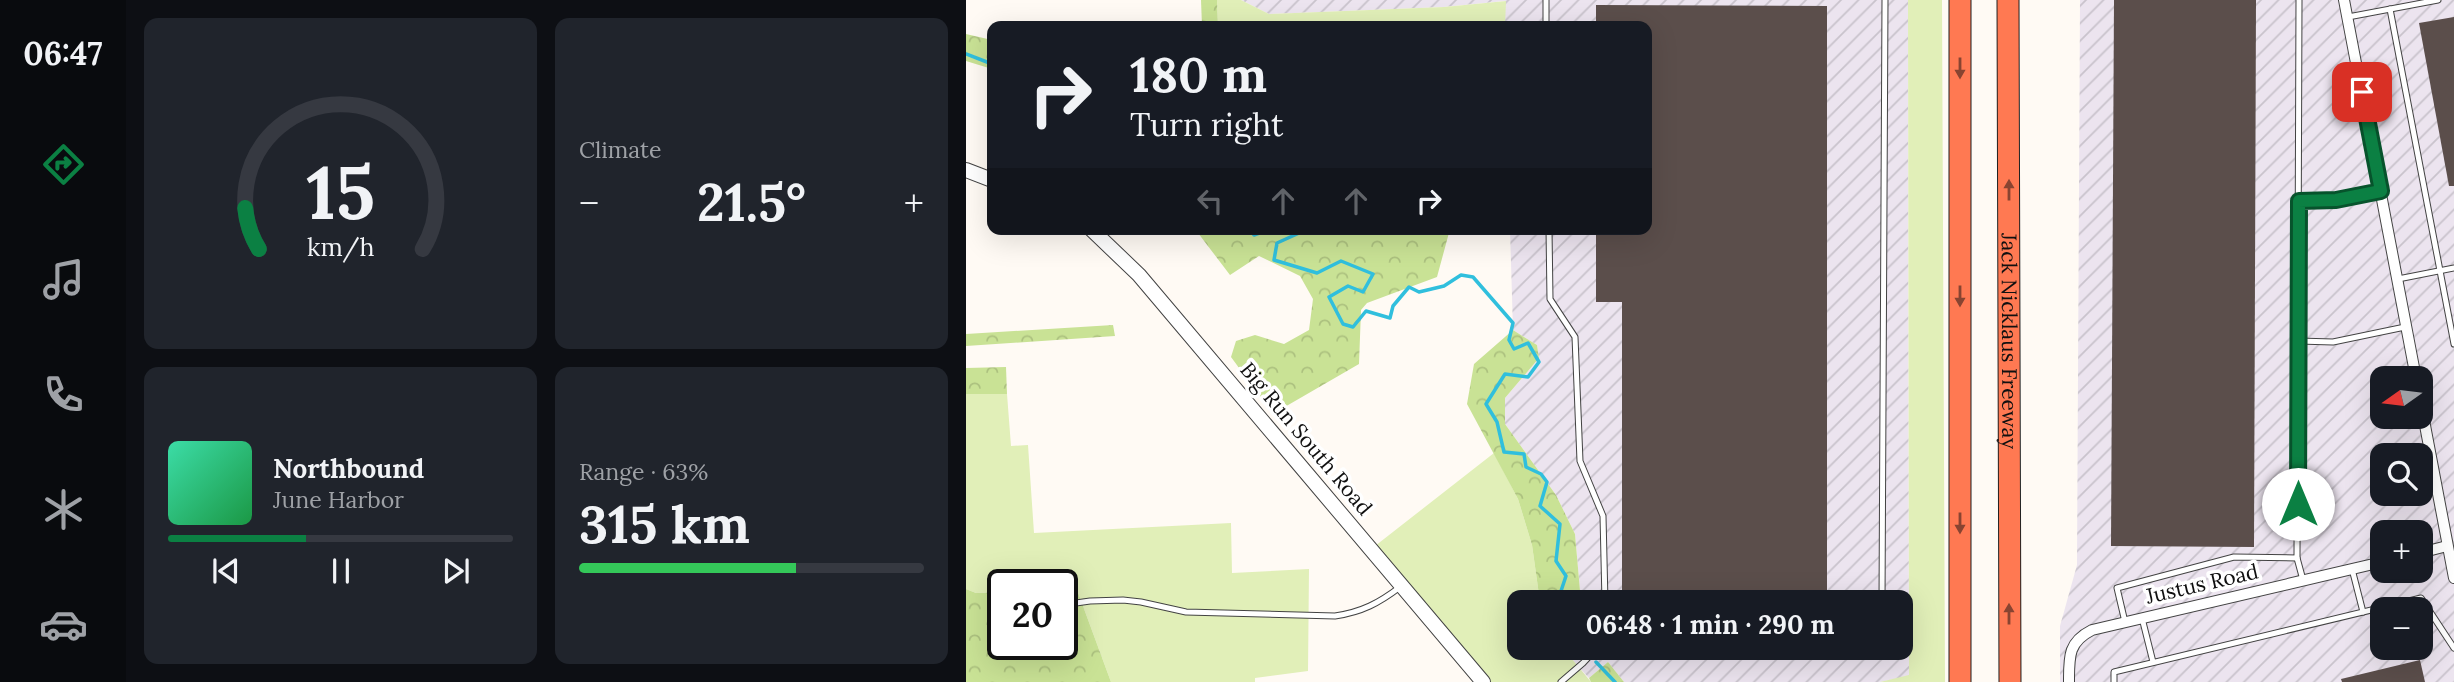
<!DOCTYPE html>
<meta charset="utf-8">
<style>
body{margin:0;font-family:Lora,serif;background:#20242c;color:#f1f3f6;height:100vh;display:flex;flex-direction:column;font-size:26px;white-space:nowrap}
*{box-sizing:border-box;margin:0}
p{font-size:23px;color:#9ea1a6}
.icon{flex:none;width:38px;height:38px;fill:none;stroke:currentColor;stroke-width:2;stroke-linecap:round;stroke-linejoin:round}
.map{position:relative;flex:1;overflow:hidden}
.sheet{display:flex;flex-direction:column;gap:18px;padding:18px;background:#0d0f14;width:840px}
.sheet>*{flex:none}
.hud{position:absolute;left:21px;top:21px;width:665px;height:214px;border-radius:14px;box-shadow:0 7px 28px #0002;background:#171b24;color:#f1f3f6;overflow:hidden}
.needle{width:46px;rotate:256deg}
.buttons{position:absolute;left:1404px;top:366px;display:grid;gap:14px}
.buttons a{display:grid;place-items:center;width:63px;height:63px;border-radius:14px;background:#171b24;box-shadow:0 7px 28px #0002;font-size:35px}
.speed{position:absolute;left:21px;top:569px;display:flex;gap:14px;font-size:35px;font-weight:700;text-align:center}
.speed>*{display:grid;place-content:center;width:91px;height:91px;border-radius:50%;background:#171b24;box-shadow:0 7px 28px #0002;line-height:1}
.speed .limit{border:4px solid #111;border-radius:10px;background:#fff;color:#111}
.pin{position:absolute;display:grid;place-items:center;width:60px;height:60px;color:#fff;margin:-30px;border-radius:14px;box-shadow:0 4px 10px #0006}
.me{position:absolute;width:77px;margin:-38px;rotate:0deg;stroke-linejoin:round;filter:drop-shadow(0 0 5px #0008)}
.turn{display:flex;align-items:center;gap:24px;height:147px;padding:0 28px;font-size:32px}
.turn .icon{width:91px;height:91px;stroke-width:2.5}
.turn b{display:block;font-size:49px;line-height:60px}
.lanes{display:flex;align-items:center;height:66px;padding:0 28px;background:#0003;justify-content:center;gap:35px;direction:ltr}
.lanes .off{opacity:.35}
.big{font-size:52px;font-weight:700;line-height:1.1}
.sheet .widget{flex:1;display:flex;flex-direction:column;justify-content:center;gap:10px;min-width:0;padding:0 24px;border-radius:14px;background:#20242c}
.sheet .dial{align-items:center;gap:0}
.dial svg{height:182px;overflow:visible;fill:none;stroke:#363941;stroke-width:7;stroke-linecap:round;text-anchor:middle}
.dial text{fill:#f1f3f6;stroke:none}
.song{display:flex;align-items:center;gap:21px}
.cover{width:84px;height:84px;border-radius:10px;background:linear-gradient(135deg,hsl(160 70% 55%),hsl(140 70% 35%))}
.played{height:7px;border-radius:4px;background:linear-gradient(90deg,#0b8043 40%,#363941 40%)}
.keys{display:flex;justify-content:space-around;direction:ltr}
.heat{display:flex;justify-content:space-between;align-items:center;font-size:38px;direction:ltr}
.charge{height:10px;border-radius:5px;background:linear-gradient(90deg,#34c759 63%,#363941 0)}
.sheet .tiles{flex:1;display:grid;gap:18px;grid-template-columns:repeat(2,1fr)}
.trip{position:absolute;left:541px;top:590px;width:406px;height:70px;border-radius:14px;background:#171b24;box-shadow:0 7px 28px #0002;font-weight:700;line-height:70px;text-align:center}
main{display:flex;flex:1;min-height:0}
.menu{display:flex;flex-direction:column;width:126px;justify-content:space-around;align-items:center;background:#090b0e;color:#9ea1a6}
.menu .icon{width:49px;height:49px}
.menu .current{color:#0b8043}
.menu b{font-size:32px;color:#f1f3f6}
.map>svg:first-child{display:block}
.industrial{fill:url(#industrial-furrows);fill-rule:evenodd}
.grass{fill:#e1efb8}
.forest{fill:url(#forest-crowns)}
.lines{fill:none;stroke-linecap:round;stroke-linejoin:round}
.stream{stroke:#30bfdd;stroke-width:3.5}
.building{fill:#5b4e4b}
.service-casing{stroke:#434343;stroke-width:7}
.minor-casing{stroke:#434343;stroke-width:12}
.tertiary-casing{stroke:#434343;stroke-width:16}
.motorway-casing{stroke:#212121;stroke-width:23}
.service{stroke:#fff;stroke-width:5}
.minor{stroke:#fff;stroke-width:10}
.tertiary{stroke:#fff;stroke-width:14}
.motorway{stroke:#ff7952;stroke-width:21}
.oneway{fill:#884431}
.route-casing{stroke:#07532c;stroke-width:18}
.route{stroke:#0b8043;stroke-width:12}
.labels{text-anchor:middle;stroke-width:7;stroke-linejoin:round;paint-order:stroke}
.street-label{font-size:21px;fill:#101010;stroke:#fff}
</style>
<main>
<nav class="menu">
<b>06:47</b>
<svg class="icon current" aria-label="directions" viewBox="0 0 24 24"><path d="M12 3l9 9-9 9-9-9zM9 14v-3h6M13 9l2 2-2 2"/></svg>
<svg class="icon" aria-label="music" viewBox="0 0 24 24"><path d="M9 18V5l10-2v13"/><circle cx="6" cy="18" r="3"/><circle cx="16" cy="16" r="3"/></svg>
<svg class="icon" aria-label="phone" viewBox="0 0 24 24"><path d="M5 4h4l2 5-3 2q2 4 5 5l2-3 5 2v4C11 20 4 13 5 4z"/></svg>
<svg class="icon" aria-label="climate" viewBox="0 0 24 24"><path d="M12 3v18M4 7l16 10M4 17L20 7"/></svg>
<svg class="icon" aria-label="car" viewBox="0 0 24 24"><path d="M5 17H2v-5l4-1 3-4h7l3 4 3 1v5h-3M9 17h6M6 11h13"/><circle cx="7" cy="17" r="2"/><circle cx="17" cy="17" r="2"/></svg>
</nav>
<section class="sheet">
<div class="tiles">
<div class="widget dial"><svg viewBox="0 0 100 80">
<path d="M14 69A42 42 0 1 1 86 69"/>
<path d="M14 69A42 42 0 0 1 8 51" stroke="#0b8043"/>
<text x="50" y="56" font-size="32" font-weight="700">15</text>
<text x="50" y="72" font-size="11">km/h</text>
</svg></div>
<div class="widget"><p>Climate</p>
<div class="heat"><a>−</a><b class="big">21.5°</b><a>+</a></div>
</div>
<div class="widget">
<div class="song"><i class="cover"></i><div><b>Northbound</b><p>June Harbor</p></div></div>
<div class="played"></div>
<div class="keys"><svg class="icon" aria-label="previous" viewBox="0 0 24 24"><path d="M18 5L8 12l10 7zM5 5v14"/></svg><svg class="icon" aria-label="pause" viewBox="0 0 24 24"><path d="M8 5v14M16 5v14"/></svg><svg class="icon" aria-label="next" viewBox="0 0 24 24"><path d="M6 5l10 7-10 7zM19 5v14"/></svg></div>
</div>
<div class="widget"><p>Range · 63%</p><b class="big">315 km</b><div class="charge"></div></div>
</div>
</section>
<div class="map">
<svg width="1488" height="682" viewBox="0 0 1488 682">
<defs>
<pattern id="industrial-furrows" width="10" height="10" patternUnits="userSpaceOnUse" patternTransform="scale(1.75)"><rect width="10" height="10" fill="#ece4ef"/><path d="M-1 1l2-2M0 10L10 0M9 11l2-2" fill="none" stroke="#c9c3cc"/></pattern>
<pattern id="forest-crowns" width="20" height="18" patternUnits="userSpaceOnUse" patternTransform="scale(1.75)"><rect width="20" height="18" fill="#c9e295"/><path d="M2 6a3 3 0 1 1 6 0M12 15a3 3 0 1 1 6 0" fill="none" stroke="#acc17f"/></pattern>
</defs>
<rect width="100%" height="100%" fill="#fffaf4"/>
<g class="industrial">
<path d="M275,0H942L943,676L914,682H658L642,662L623,678L602,655L609,648H934V602H615L609,534L590,495L539,424V398L573,358L571,345L547,330L544,229H681V26H539V1L478,7L303,14Z"/>
<path d="M1114,0H1488V682H1094V626L1111,565ZM1416,378H1454V416H1416ZM1416,455H1454V494H1416ZM1416,532H1454V570H1416ZM1416,609H1454V648H1416Z"/>
</g>
<g class="grass">
<path d="M251,0H275L303,14L478,7L540,1L539,26H252Z"/>
<path d="M942,0H976L979,682H914L943,675Z"/>
<path d="M0,394H41L45,446L62,445L68,533L265,523L266,573L343,569L342,671L289,678V682H145L110,587L96,588V584H37V592L10,593L0,589Z"/>
<path d="M528,453L552,499L566,545L574,602H553V648H585L590,651L601,653L625,682H524L409,546Z"/>
</g>
<g class="forest">
<path d="M235,0H251L252,26H236Z"/>
<path d="M0,34L26,40V69L0,61Z"/>
<path d="M229,229H484L471,277L401,303L395,310L393,364L317,408L301,406L265,357L270,341L289,335L318,344L343,330L347,299L334,276L293,256L264,275Z"/>
<path d="M147,325L149,336L0,346V334Z"/>
<path d="M547,330L571,345L573,358L539,398V424L590,495L609,534L615,602H574L566,545L552,499L501,404L508,364Z"/>
<path d="M40,367L41,394H0V368Z"/>
<path d="M110,587L145,682H0V589L10,593L37,592V644H96V588Z"/>
<path d="M642,662L658,682H625L623,678Z"/>
</g>
<g class="lines">
<g class="stream">
<path d="M0,54L26,64"/>
<path d="M283,229L288,235L304,229"/>
<path d="M342,229L311,243L308,260L351,273L375,261L407,274L397,292L382,286L363,297L377,324L387,327L400,311L424,318L427,306L443,287L453,292L478,286L495,275L507,277L547,323L543,340L548,349L562,343L573,362L562,377L539,374L520,404L531,422L538,452L558,454L560,467L575,474L581,482L574,506L594,524L590,561L600,576L593,597L594,602"/>
<path d="M614,648L617,650"/>
<path d="M630,662L649,682"/>
</g>
</g>
<g class="building">
<path d="M1148,0H1290L1288,547L1145,546Z"/>
<path d="M630,5L861,6V594L656,593V302H630V229H681V26H630Z"/>
<path d="M1488,17V186H1483L1453,23Z"/>
<path d="M1454,660L1459,682H1376L1375,679Z"/>
</g>
<g class="lines">
<g class="service-casing">
<g id="service">
<path d="M580,0V26"/>
<path d="M1424,9L1488,344"/>
<path d="M1382,17L1472,0"/>
<path d="M1333,201L1370,200L1415,191"/>
<path d="M583,229L584,299L609,337L614,461L637,516L639,602"/>
<path d="M1432,279L1488,268"/>
<path d="M1332,341L1367,342L1439,327"/>
<path d="M1331,558L1337,580"/>
<path d="M1386,569L1397,612"/>
<path d="M916,602L919,0"/>
<path d="M96,605L124,601L157,600L175,602L220,612L369,616C396,612 413,603 434,587"/>
<path d="M1176,618L1187,662"/>
<path d="M1159,622L1151,588L1268,557L1331,558L1333,0"/>
<path d="M595,682L617,663L631,648"/>
<path d="M1148,682V672L1455,598L1488,648"/>
</g>
</g>
<g class="minor-casing">
<g id="minor">
<path d="M1378,0L1450,378"/>
<path d="M1454,399L1488,578"/>
<path d="M1454,553L1481,546"/>
<path d="M1103,682C1103,657 1102,642 1126,630L1416,562"/>
</g>
</g>
<g class="tertiary-casing">
<g id="tertiary">
<path d="M0,170L26,180"/>
<path d="M125,229L173,275L517,682"/>
</g>
</g>
<g class="motorway-casing">
<g id="motorway">
<path d="M994,0V682"/>
<path id="s1" d="M1042,0L1044,682"/>
</g>
</g>
<use href="#service" class="service"/>
<use href="#minor" class="minor"/>
<use href="#tertiary" class="tertiary"/>
<use href="#motorway" class="motorway"/>
</g>
<defs><path id="oneway-solid" d="M-6-.8H1V-3.2L6.5 0L1 3.2V.8H-6Z" transform="scale(1.75)"/></defs>
<g class="oneway">
<use href="#oneway-solid" transform="translate(994 68) rotate(90)"/>
<use href="#oneway-solid" transform="translate(1043 190) rotate(-90)"/>
<use href="#oneway-solid" transform="translate(994 296) rotate(90)"/>
<use href="#oneway-solid" transform="translate(994 523) rotate(90)"/>
<use href="#oneway-solid" transform="translate(1043 614) rotate(-90)"/>
</g>
<g class="lines">
<g class="route-casing">
<path id="route" d="M1332,504L1333,201L1370,200L1415,191L1396,92"/>
</g>
<use href="#route" class="route"/>
</g>
<g class="labels">
<g class="street-label">
<text dy="7" stroke="none"><textPath href="#s1" startOffset="341">Jack Nicklaus Freeway</textPath></text>
<text transform="translate(340 439) rotate(50)" y="7">Big Run South Road</text>
<text transform="translate(1236 584) rotate(-13)" y="7">Justus Road</text>
</g>
</g>
</svg>
<div class="buttons">
<a><svg class="needle" viewBox="-14 -14 28 28"><path d="M0-13l5 13h-10z" fill="#e53935"/><path d="M0 13l5-13h-10z" fill="#9ea1a6"/></svg></a>
<a><svg class="icon" aria-label="search" viewBox="0 0 24 24"><circle cx="10" cy="10" r="6"/><path d="M15 15l6 6"/></svg></a>
<a>+</a>
<a>−</a>
</div>
<div class="speed"><div class="limit">20</div></div>
<div class="pin" style="left:1396px;top:92px;background:#d93025"><svg class="icon" aria-label="arrive" viewBox="0 0 24 24"><path d="M6 21V4h12l-3 4 3 4H6"/></svg></div>
<svg class="me" style="left:1332px;top:504px" viewBox="-20 -20 40 40"><circle r="19" fill="#fff"/><path d="M0-13L10 11 0 6-10 11z" fill="#0b8043"/></svg>
<div class="trip">06:48 · 1 min · 290 m</div>
<div class="hud">
<div class="turn"><svg class="icon" aria-label="right" viewBox="0 0 24 24"><path d="M7 20v-9h11M14 6l5 5-5 5"/></svg><div><b>180 m</b>Turn right</div></div>
<div class="lanes"><svg class="icon off" aria-label="left" viewBox="0 0 24 24"><path d="M17 20v-9H6M10 6l-5 5 5 5"/></svg><svg class="icon off" aria-label="ahead" viewBox="0 0 24 24"><path d="M12 20V5M6 11l6-6 6 6"/></svg><svg class="icon off" aria-label="ahead" viewBox="0 0 24 24"><path d="M12 20V5M6 11l6-6 6 6"/></svg><svg class="icon" aria-label="right" viewBox="0 0 24 24"><path d="M7 20v-9h11M14 6l5 5-5 5"/></svg></div>
</div>
</div>
</main>
